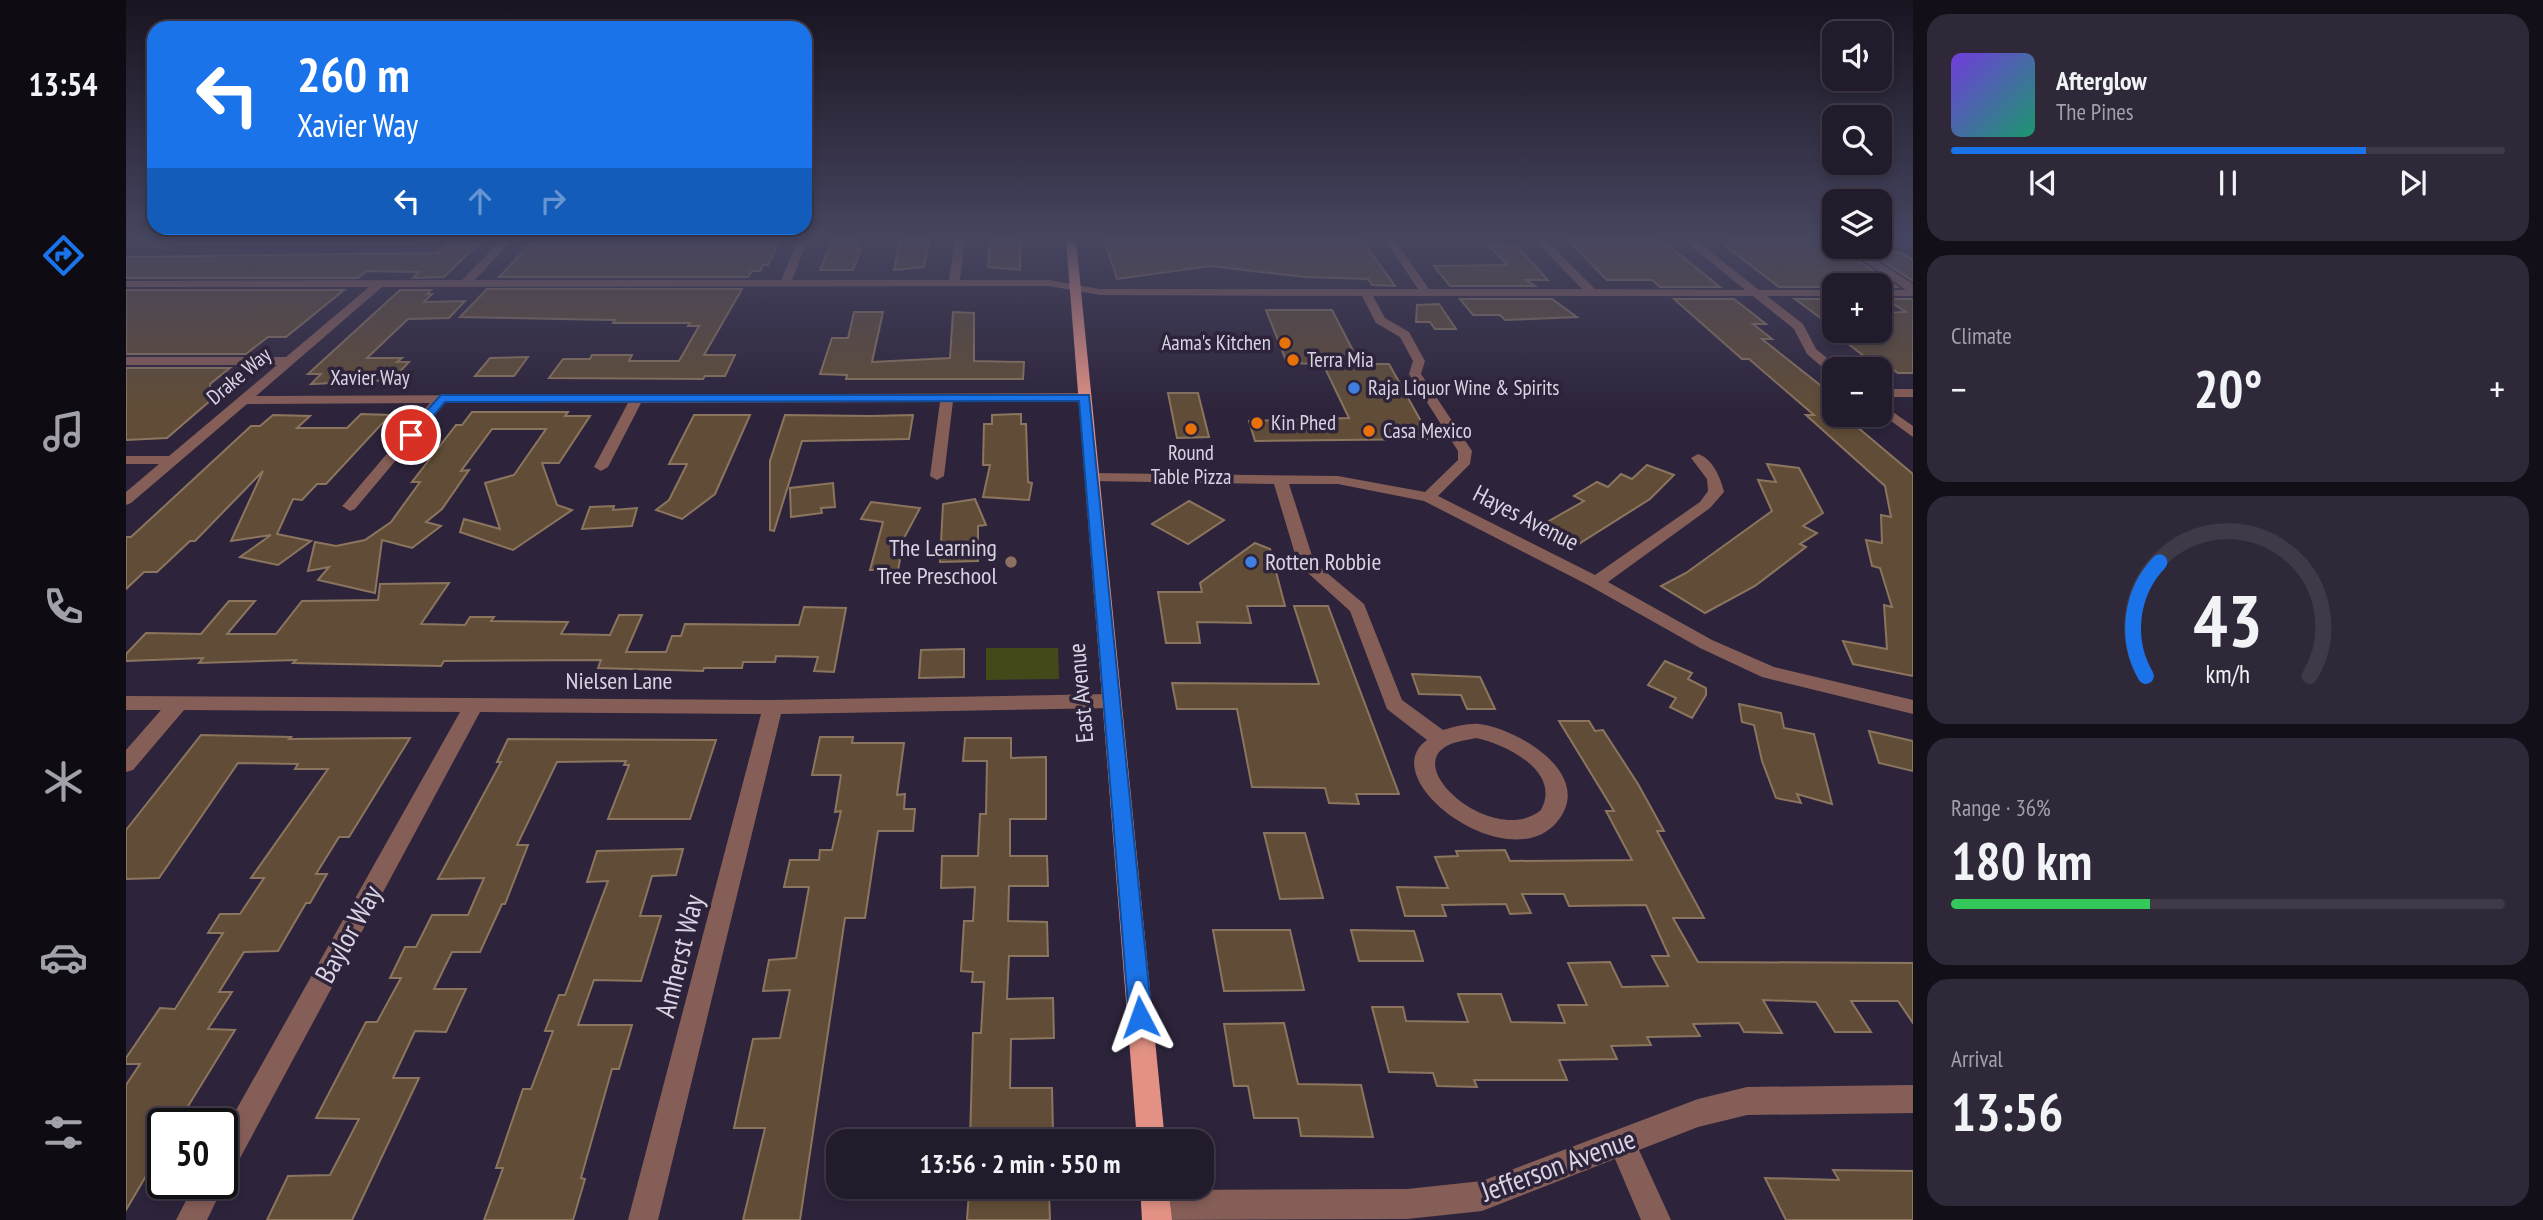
<!DOCTYPE html>
<meta charset="utf-8">
<style>
body{margin:0;font-family:"PT Sans Narrow",sans-serif;background:#2e2838;color:#f1f3f6;height:100vh;display:flex;flex-direction:column;font-size:26px;white-space:nowrap}
*{box-sizing:border-box;margin:0}
p{font-size:23px;color:#a2a1a9}
.icon{flex:none;width:38px;height:38px;fill:none;stroke:currentColor;stroke-width:2;stroke-linecap:round;stroke-linejoin:round}
.map{position:relative;flex:1;overflow:hidden}
.details{display:flex;flex-direction:column;gap:14px;padding:14px;background:#130f18;width:630px}
.details>*{flex:none}
.guide{position:absolute;left:21px;top:21px;width:665px;height:214px;border-radius:21px;box-shadow:0 4px 10px #0003,0 0 0 2px #3f3948;background:#1a73e8;color:#fff;overflow:hidden}
.buttons{position:absolute;left:1696px;top:21px;display:grid;gap:14px}
.buttons a{display:grid;place-items:center;width:70px;height:70px;border-radius:14px;background:#221b2c;box-shadow:0 4px 10px #0003,0 0 0 2px #3f3948;font-size:35px}
.speed{position:absolute;left:21px;top:1108px;display:flex;gap:14px;font-size:35px;font-weight:700;text-align:center}
.speed>*{display:grid;place-content:center;width:91px;height:91px;border-radius:50%;background:#221b2c;box-shadow:0 4px 10px #0003,0 0 0 2px #3f3948;line-height:1}
.speed .limit{border:4px solid #111;border-radius:10px;background:#fff;color:#111}
.pin{position:absolute;display:grid;place-items:center;width:60px;height:60px;color:#fff;margin:-30px;border:4px solid #fff;border-radius:50%;box-shadow:0 2px 7px #0007}
.me{position:absolute;width:77px;margin:-38px;rotate:356deg;stroke-linejoin:round;filter:drop-shadow(0 0 5px #0008)}
.turn{display:flex;align-items:center;gap:24px;height:147px;padding:0 35px;font-size:32px}
.turn .icon{width:91px;height:91px;stroke-width:2.5}
.turn b{display:block;font-size:49px;line-height:60px}
.lanes{display:flex;align-items:center;height:66px;padding:0 35px;background:#0003;justify-content:center;gap:35px;direction:ltr}
.lanes .off{opacity:.35}
.big{font-size:52px;font-weight:600;line-height:1.1}
.details .widget{flex:1;display:flex;flex-direction:column;justify-content:center;gap:10px;min-width:0;padding:0 24px;border-radius:21px;background:#2e2838}
.details .dial{align-items:center;gap:0}
.dial svg{height:182px;overflow:visible;fill:none;stroke:#3f3948;stroke-width:7;stroke-linecap:round;text-anchor:middle}
.dial text{fill:#f1f3f6;stroke:none}
.song{display:flex;align-items:center;gap:21px}
.cover{width:84px;height:84px;border-radius:10px;background:linear-gradient(135deg,hsl(260 70% 55%),hsl(160 70% 35%))}
.played{height:7px;border-radius:4px;background:linear-gradient(90deg,#1a73e8 75%,#3f3948 75%)}
.keys{display:flex;justify-content:space-around;direction:ltr}
.heat{display:flex;justify-content:space-between;align-items:center;font-size:38px;direction:ltr}
.charge{height:10px;border-radius:5px;background:linear-gradient(90deg,#34c759 36%,#3f3948 0)}
.trip{position:absolute;left:700px;top:1129px;width:388px;height:70px;border-radius:21px;background:#221b2c;box-shadow:0 4px 10px #0003,0 0 0 2px #3f3948;font-weight:600;line-height:70px;text-align:center}
main{display:flex;flex:1;min-height:0}
.tab-bar{display:flex;flex-direction:column;width:126px;justify-content:space-around;align-items:center;background:#0e0b12;color:#a2a1a9}
.tab-bar .icon{width:49px;height:49px}
.tab-bar .current{color:#1a73e8}
.tab-bar b{font-size:32px;color:#f1f3f6}
.map>svg:first-child{display:block}
.green{fill:#434919}
.building{fill:#614d37;stroke:#8b755e;stroke-width:2}
.lines{fill:none;stroke-linecap:round;stroke-linejoin:round}
.minor{fill:#865e58;fill-rule:evenodd}
.major{fill:#e29184;fill-rule:evenodd}
.route{fill:#1a73e8;stroke:#114b97;stroke-width:2}
.food-dot{fill:#e8710a;stroke:#2d243b;stroke-width:2.5}
.shop-dot{fill:#3f7fe0;stroke:#2d243b;stroke-width:2.5}
.education-dot{fill:#8d6e63;stroke:#2d243b;stroke-width:2.5}
.labels{text-anchor:middle;stroke-width:7;stroke-linejoin:round;paint-order:stroke}
.far-poi-label{font-size:21px;fill:#d9d3e3;stroke:#2d243b;text-anchor:start}
.far-street-label{font-size:21px;fill:#d9d3e3;stroke:#2d243b}
.street-label{font-size:24px;fill:#d9d3e3;stroke:#2d243b}
.poi-label{font-size:24px;fill:#d9d3e3;stroke:#2d243b;text-anchor:end}
.near-street-label{font-size:28px;fill:#d9d3e3;stroke:#2d243b}
</style>
<main>
<nav class="tab-bar">
<b>13:54</b>
<svg class="icon current" aria-label="directions" viewBox="0 0 24 24"><path d="M12 3l9 9-9 9-9-9zM9 14v-3h6M13 9l2 2-2 2"/></svg>
<svg class="icon" aria-label="music" viewBox="0 0 24 24"><path d="M9 18V5l10-2v13"/><circle cx="6" cy="18" r="3"/><circle cx="16" cy="16" r="3"/></svg>
<svg class="icon" aria-label="phone" viewBox="0 0 24 24"><path d="M5 4h4l2 5-3 2q2 4 5 5l2-3 5 2v4C11 20 4 13 5 4z"/></svg>
<svg class="icon" aria-label="climate" viewBox="0 0 24 24"><path d="M12 3v18M4 7l16 10M4 17L20 7"/></svg>
<svg class="icon" aria-label="car" viewBox="0 0 24 24"><path d="M5 17H2v-5l4-1 3-4h7l3 4 3 1v5h-3M9 17h6M6 11h13"/><circle cx="7" cy="17" r="2"/><circle cx="17" cy="17" r="2"/></svg>
<svg class="icon" aria-label="filters" viewBox="0 0 24 24"><path d="M4 7h16M4 17h16"/><circle cx="9" cy="7" r="2"/><circle cx="15" cy="17" r="2"/></svg>
</nav>
<div class="map">
<svg width="1787" height="1220" viewBox="0 0 1787 1220">
<rect width="100%" height="100%" fill="#2d243b"/>
<g class="green">
<path d="M0,240H292L286,246L0,247Z"/>
<path d="M860,648H932L933,679L860,680Z"/>
</g>
<g class="building">
<path d="M325,240H356L318,277L287,278L293,272L240,271L232,278H0V257L311,253Z"/>
<path d="M408,240H654L642,265H637L634,271H626L622,277H373Z"/>
<path d="M706,240H734L731,249H735L727,270H694Z"/>
<path d="M774,240H803L798,267L768,270Z"/>
<path d="M864,240H895L894,270L862,267Z"/>
<path d="M978,240H1236L1269,286L1246,285L1242,279L1179,277L1085,266L991,279Z"/>
<path d="M1442,240H1536L1594,287H1534L1526,280H1481Z"/>
<path d="M1603,240H1686L1702,251H1718L1771,287L1739,285L1708,275V287H1653L1598,245H1609Z"/>
<path d="M1363,245L1391,246L1422,280H1400L1409,286H1324L1308,266L1381,265Z"/>
<path d="M1741,251L1774,252L1787,260V281Z"/>
<path d="M361,289H616L578,355H609L599,376H579L577,379L423,378L437,359H464L466,355H506L503,361H553L573,326H562L564,323H487L489,320L334,317Z"/>
<path d="M0,290H218L160,337H142L120,354H0Z"/>
<path d="M274,290H305L301,294H306L298,302L339,301L323,318L282,319L241,358H276L271,362H283L266,380L185,384L195,374H182Z"/>
<path d="M1334,299H1426L1451,317L1379,320L1374,315H1347Z"/>
<path d="M1548,299H1608L1640,324H1627L1646,339H1636L1708,396V415H1717L1787,474V676L1727,664L1717,641L1761,649L1758,605L1766,607L1754,568L1746,566L1740,540L1756,543L1755,515L1765,517L1759,486L1680,415H1688L1623,359H1616Z"/>
<path d="M1669,299H1708V328Z"/>
<path d="M1759,299H1787V373H1772L1762,366H1751L1717,340L1725,341L1712,331L1754,332V313L1780,312Z"/>
<path d="M1313,304L1330,329H1309L1304,322H1290L1291,305Z"/>
<path d="M1140,310H1206L1234,364H1263L1305,439L1129,441L1123,421L1223,418L1197,364L1161,363Z"/>
<path d="M728,312H757L746,362L824,358L827,312L848,313V361L898,362L897,379H720L721,375L694,374L706,338H722Z"/>
<path d="M402,357L388,376H349L364,358Z"/>
<path d="M0,368H104L84,384L85,400L41,438L0,440Z"/>
<path d="M1042,393H1072L1083,437L1051,438Z"/>
<path d="M346,412H442L439,416H464L433,463H416L431,505L446,510L387,550L334,532L338,519L374,529L359,483L388,475L420,429H366L335,471L343,470L316,509L300,522L315,526L286,548L256,540L249,593L192,580L203,567L182,571L189,542L210,546L239,540L265,522L294,482H286L330,425H336Z"/>
<path d="M235,414L264,415L200,484H191L176,500L167,499L151,534L185,541L152,565L114,557L145,535L105,541L137,471L69,541H64L31,572H18L0,589V537H5L125,426H134L147,415L184,416L171,428H221Z"/>
<path d="M895,414V424H900L902,482L906,483L903,500L857,497L864,465H857L858,424H866V415Z"/>
<path d="M568,415H624L589,494L556,519L530,510L543,500L561,464H543Z"/>
<path d="M659,415L744,416L787,415L783,439L676,441L648,531L644,530V461Z"/>
<path d="M1641,464L1673,468L1697,513L1677,526L1691,533L1674,544L1680,547L1629,586L1579,613L1535,586L1560,573L1646,511L1632,480L1650,482Z"/>
<path d="M1521,465L1548,475L1524,499L1451,545L1416,525L1458,501L1448,496L1471,482L1482,487L1495,474L1506,479Z"/>
<path d="M707,483L709,507L695,508L696,513L665,517L664,488Z"/>
<path d="M849,499L860,525L852,526V561L814,562L817,504Z"/>
<path d="M1063,501L1098,520L1062,544L1026,524Z"/>
<path d="M745,502L794,508L778,538L772,570H744L757,522L735,519Z"/>
<path d="M488,506L487,510L511,508L506,526L456,529L464,507Z"/>
<path d="M1129,543L1144,549L1159,606H1121L1125,623L1071,622L1074,643H1040L1032,592H1076L1074,583Z"/>
<path d="M323,583L295,624L339,625L344,617H368L365,621L442,622L435,634L484,635L493,615H516L500,652H540L546,636H555L559,624L673,625L678,607L720,608L708,672L688,671L692,657L650,656L649,662H617L616,668H578L577,671L472,668L475,660L318,661L315,666L167,663L170,660L73,663L77,658L0,661V654L20,633L75,634L103,601H129L101,634H150L176,601L252,600L254,584Z"/>
<path d="M1168,606H1202L1273,794H1230L1233,804L1203,803L1199,788L1126,787L1111,709H1051L1046,683L1193,684Z"/>
<path d="M838,649V677L793,678L795,650Z"/>
<path d="M1539,661L1566,673L1562,679L1580,688V695L1566,718L1544,707L1550,698L1522,685Z"/>
<path d="M1286,674L1354,677L1369,709H1341L1335,695L1293,694Z"/>
<path d="M1613,704L1655,713L1658,728L1688,734L1706,804L1671,794L1675,803L1650,798L1636,761L1628,725L1616,722Z"/>
<path d="M1433,721H1463L1469,731L1477,730L1512,784L1538,831H1531L1578,918H1547L1572,962L1787,963V1023L1772,1001H1725L1745,1032H1709L1690,1002L1637,1000L1656,1033L1618,1032L1613,1023L1567,1024L1574,1036L1521,1037L1525,1045L1485,1046L1491,1059L1433,1060L1441,1080H1348L1351,1087L1311,1086L1307,1073L1263,1072L1246,1007H1277L1280,1021L1342,1022L1332,994H1375L1385,1022L1439,1023L1432,1005H1461L1442,963L1484,962L1496,987L1542,986L1526,956H1543L1520,905L1443,906L1438,894H1396L1405,913L1384,914L1380,904L1316,905L1320,916H1279L1271,887L1322,888L1309,857L1332,856L1330,851L1379,850L1384,861L1506,860L1480,811H1488Z"/>
<path d="M1743,731L1787,741V771L1753,763Z"/>
<path d="M75,735L165,737L163,739L284,738L223,837H213L190,874H201L184,903H180L152,951L118,952L93,992H106L82,1029L109,1030L51,1124H37V1147L0,1210V1085L14,1064H0V1058L34,1008L49,1009L97,933H82L94,914H114L138,878H125L202,769H169L172,764L112,763L33,878L0,879V830Z"/>
<path d="M694,737H727L726,743H778L771,795L779,794L778,809H789L787,831H752L739,918H719L674,1220H617L639,1128H608L627,1039L654,1038L664,990L637,991L643,960L670,958L683,887H658L664,860H693L694,850H706L715,811L709,812L715,775H686Z"/>
<path d="M839,738H885V758L920,757V819H884V856H921L922,886H883L882,921L921,922L922,956H883L881,999L927,998L928,1038L885,1039L884,1088H926L927,1133L880,1134L879,1141H844L847,1033H855L858,982H846L847,972L835,971L838,921H847L849,887L815,888L816,856H852L854,814H860L861,761H837Z"/>
<path d="M382,739L590,740L564,819H482L503,765H498L500,761L431,762L391,845H402L379,904H376L354,952H326L308,989H340L320,1032L289,1031L267,1078H293L226,1220H141L162,1176L204,1175L233,1119L190,1118L240,1022H251L275,978H264L279,947H290L306,915H342L358,878L312,879L375,762H371Z"/>
<path d="M1138,833H1179L1197,898L1154,899Z"/>
<path d="M557,849L550,875L526,876L514,916H535L515,981L468,980L452,1025H506L493,1069H486L455,1178L459,1179L447,1220H358L377,1168H370L397,1089H405L427,1031H419L433,995H439L482,881L461,882L471,851Z"/>
<path d="M1087,930H1164L1178,990L1098,991Z"/>
<path d="M1225,930L1288,931L1297,961H1233Z"/>
<path d="M1158,1023L1172,1084L1235,1085L1247,1137L1175,1136L1172,1118H1128L1122,1086H1108L1098,1024Z"/>
<path d="M1707,1170L1787,1171V1220H1660L1639,1178L1713,1180Z"/>
<path d="M923,1190L924,1220H841L843,1192Z"/>
</g>
<g class="lines">
<g class="minor">
<path d="M375,240H386L349,280H655L672,240H682L666,280H823L829,240H839L834,280H923L974,289H1292L1259,240H1269L1303,289H1456L1409,240H1420L1469,289L1619,290L1558,240H1570L1633,290H1708V296H1641L1677,324L1690,349L1714,369H1708V374L1703,373L1681,354L1668,329L1627,296H1247L1259,318L1283,332L1299,361L1295,374L1346,451L1344,464L1312,496L1469,575L1574,502L1582,491L1581,479L1565,458L1572,454C1586,458 1595,478 1598,492L1584,508L1482,582L1586,640L1648,667L1787,700V714L1636,677L1574,648L1464,586L1298,501L1212,484H1163L1188,562L1238,604L1276,700L1317,730C1328,727 1342,723 1353,724C1393,729 1470,775 1431,822C1382,880 1246,779 1301,740L1261,709L1224,611L1172,564L1148,484L965,481L958,477L965,473L1212,476L1299,492L1332,460V451L1283,374L1287,361L1274,337L1250,323L1236,296L974,295L923,286L256,287L130,396L959,393L966,397L959,401H827L818,476L811,480L804,476L814,402L515,403L482,467L475,471L468,467L502,403H318L229,509L224,511L216,506L219,503L304,403L121,404L5,503L0,505V492L33,464H0V456H43L151,365H0V357H160L243,287H0V281L336,280ZM1350,738C1379,744 1436,771 1415,810C1372,845 1288,779 1314,751C1324,741 1338,741 1350,738Z"/>
<path d="M1717,247H1729L1787,284V296H1754V290H1780Z"/>
<rect x="1754" y="389" width="33" height="8"/>
<path d="M1754,403L1787,426V437L1754,413Z"/>
<path d="M985,694L992,696L995,701L992,706L985,708L655,714L532,1220H502L635,714L354,712L106,1173L97,1177L99,1183L81,1220H50L69,1183H96V1135L334,712L58,710L7,770L0,772V750L35,710H0V696L647,700Z"/>
<path d="M1787,1085V1113L1621,1115L1572,1127L1513,1150L1545,1220H1515L1489,1159L1356,1211L1281,1219L1030,1220L1020,1215L1015,1205L1020,1195L1030,1190L1281,1189L1356,1181L1572,1099L1621,1087Z"/>
</g>
<g class="major">
<path d="M940,240H950L1039,1141H1011Z"/>
<path d="M1014,1186H1042L1046,1220H1016Z"/>
</g>
</g>
<linearGradient id="sky" x2="0" y2="1"><stop stop-color="#191420"/><stop offset="0.58" stop-color="#464560"/><stop offset="1" stop-color="#464560" stop-opacity="0"/></linearGradient>
<rect width="1787" height="411" fill="url(#sky)"/>
<path class="route" d="M315,395H963L1026,1017L1023,1024L1014,1028L1006,1024L1003,1017L953,401L319,402L290,437H281V432Z"/>
<g class="food-dot">
<circle cx="1159" cy="343" r="7"/>
<circle cx="1167" cy="360" r="7"/>
<circle cx="1131" cy="423" r="7"/>
<circle cx="1065" cy="429" r="7"/>
<circle cx="1243" cy="431" r="7"/>
</g>
<g class="shop-dot">
<circle cx="1228" cy="388" r="7"/>
<circle cx="1125" cy="562" r="7"/>
</g>
<circle class="education-dot" cx="885" cy="562" r="7"/>
<g class="labels">
<g class="far-poi-label">
<text x="1145" y="350" text-anchor="end">Aama's Kitchen</text>
<text x="1181" y="367">Terra Mia</text>
<text x="1242" y="395">Raja Liquor Wine &amp; Spirits</text>
<text x="1145" y="430">Kin Phed</text>
<text x="1257" y="438">Casa Mexico</text>
<text x="1065" y="460" text-anchor="middle">Round<tspan x="1065" dy="24">Table Pizza</tspan></text>
</g>
<g class="far-street-label">
<text transform="translate(113 376) rotate(-40)" y="7">Drake Way</text>
<text x="244" y="385">Xavier Way</text>
</g>
<g class="street-label">
<text transform="translate(1400 518) rotate(27)" y="8">Hayes Avenue</text>
<text x="493" y="689">Nielsen Lane</text>
<text transform="translate(955 693) rotate(-95)" y="8">East Avenue</text>
</g>
<g class="poi-label">
<text x="871" y="556">The Learning<tspan x="871" dy="28">Tree Preschool</tspan></text>
<text x="1139" y="570" text-anchor="start">Rotten Robbie</text>
</g>
<g class="near-street-label">
<text transform="translate(222 934) rotate(-61)" y="10">Baylor Way</text>
<text transform="translate(553 956) rotate(-76)" y="10">Amherst Way</text>
<text transform="translate(1432 1165) rotate(-20)" y="10">Jefferson Avenue</text>
</g>
</g>
</svg>
<div class="buttons">
<a><svg class="icon" aria-label="sound" viewBox="0 0 24 24"><path d="M4 9h4l5-4v14l-5-4H4zM17 9q2 3 0 6"/></svg></a>
<a><svg class="icon" aria-label="search" viewBox="0 0 24 24"><circle cx="10" cy="10" r="6"/><path d="M15 15l6 6"/></svg></a>
<a><svg class="icon" aria-label="layers" viewBox="0 0 24 24"><path d="M12 4l9 5-9 5-9-5zM3 14l9 5 9-5"/></svg></a>
<a>+</a>
<a>−</a>
</div>
<div class="speed"><div class="limit">50</div></div>
<div class="pin" style="left:285px;top:435px;background:#d93025"><svg class="icon" aria-label="arrive" viewBox="0 0 24 24"><path d="M6 21V4h12l-3 4 3 4H6"/></svg></div>
<svg class="me" style="left:1014px;top:1017px" viewBox="-20 -20 40 40"><path d="M0-17L14 15 0 8-14 15z" fill="#1a73e8" stroke="#fff" stroke-width="4"/></svg>
<div class="trip">13:56 · 2 min · 550 m</div>
<div class="guide">
<div class="turn"><svg class="icon" aria-label="left" viewBox="0 0 24 24"><path d="M17 20v-9H6M10 6l-5 5 5 5"/></svg><div><b>260 m</b>Xavier Way</div></div>
<div class="lanes"><svg class="icon" aria-label="left" viewBox="0 0 24 24"><path d="M17 20v-9H6M10 6l-5 5 5 5"/></svg><svg class="icon off" aria-label="ahead" viewBox="0 0 24 24"><path d="M12 20V5M6 11l6-6 6 6"/></svg><svg class="icon off" aria-label="right" viewBox="0 0 24 24"><path d="M7 20v-9h11M14 6l5 5-5 5"/></svg></div>
</div>
</div>
<section class="details">
<div class="widget">
<div class="song"><i class="cover"></i><div><b>Afterglow</b><p>The Pines</p></div></div>
<div class="played"></div>
<div class="keys"><svg class="icon" aria-label="previous" viewBox="0 0 24 24"><path d="M18 5L8 12l10 7zM5 5v14"/></svg><svg class="icon" aria-label="pause" viewBox="0 0 24 24"><path d="M8 5v14M16 5v14"/></svg><svg class="icon" aria-label="next" viewBox="0 0 24 24"><path d="M6 5l10 7-10 7zM19 5v14"/></svg></div>
</div>
<div class="widget"><p>Climate</p>
<div class="heat"><a>−</a><b class="big">20°</b><a>+</a></div>
</div>
<div class="widget dial"><svg viewBox="0 0 100 80">
<path d="M14 69A42 42 0 1 1 86 69"/>
<path d="M14 69A42 42 0 0 1 20 19" stroke="#1a73e8"/>
<text x="50" y="56" font-size="32" font-weight="700">43</text>
<text x="50" y="72" font-size="11">km/h</text>
</svg></div>
<div class="widget"><p>Range · 36%</p><b class="big">180 km</b><div class="charge"></div></div>
<div class="widget"><p>Arrival</p><b class="big">13:56</b></div>
</section>
</main>
